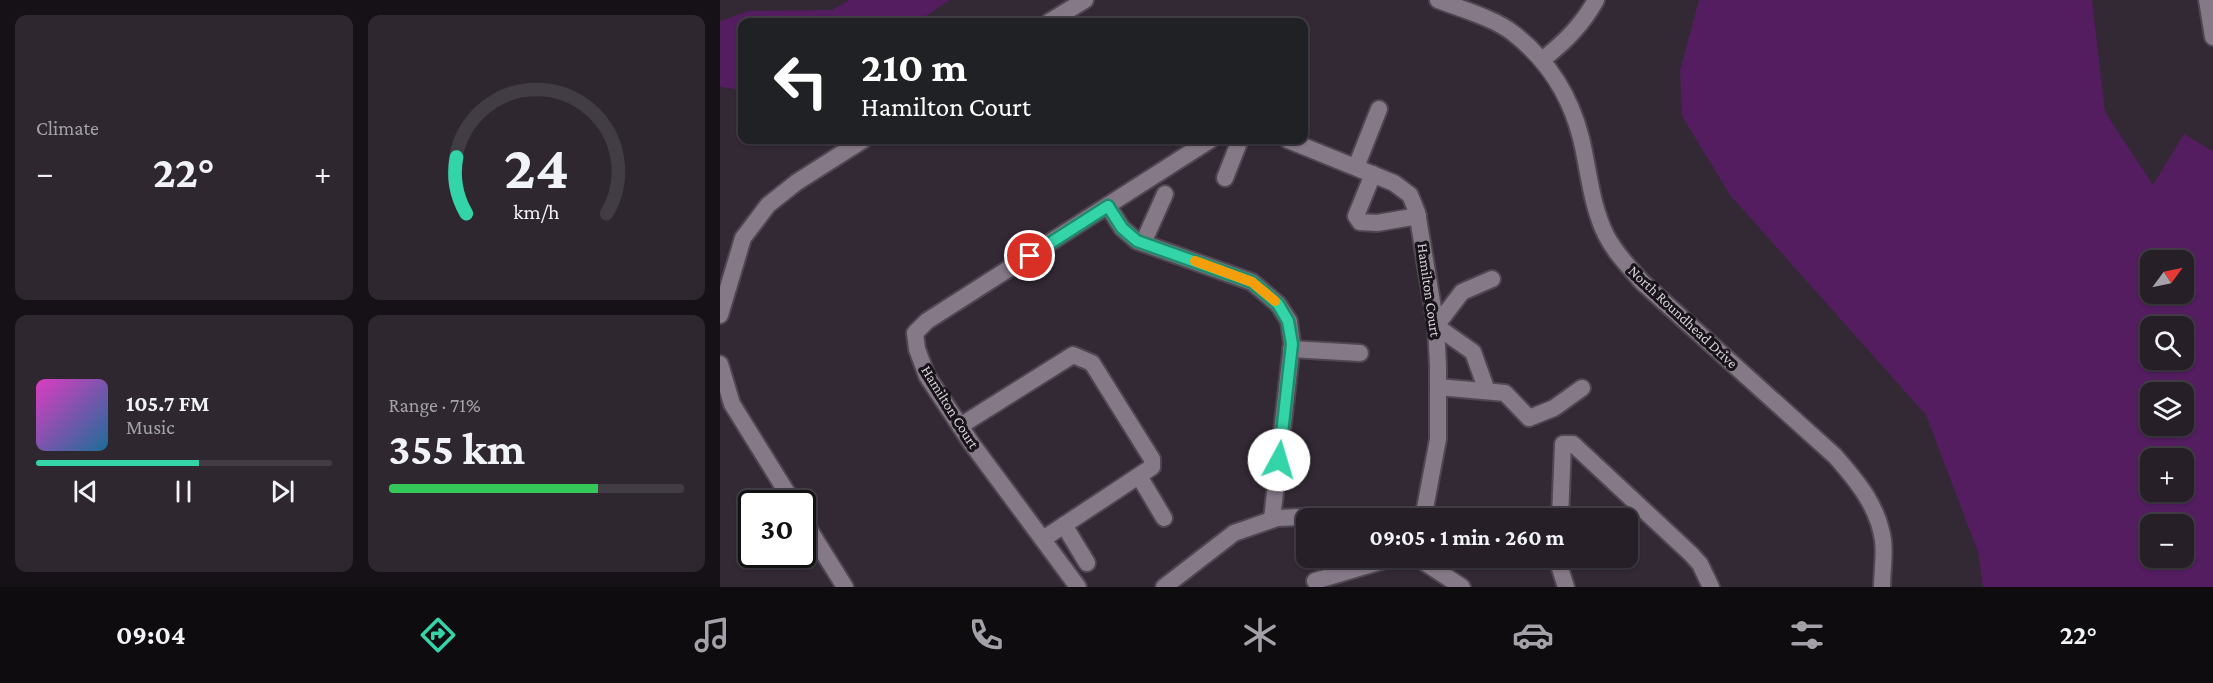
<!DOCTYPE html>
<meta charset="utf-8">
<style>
body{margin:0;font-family:"Crimson Pro",serif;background:#2e2730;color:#f1f3f6;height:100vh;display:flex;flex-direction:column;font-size:22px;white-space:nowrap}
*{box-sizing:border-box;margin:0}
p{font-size:20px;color:#a4a2a8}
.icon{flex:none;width:33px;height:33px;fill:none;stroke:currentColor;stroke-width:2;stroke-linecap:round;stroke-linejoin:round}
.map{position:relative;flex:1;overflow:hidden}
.drawer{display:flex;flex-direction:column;gap:15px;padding:15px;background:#151116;width:720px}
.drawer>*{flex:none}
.banner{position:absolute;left:18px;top:18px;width:570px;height:126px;border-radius:12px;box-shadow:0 2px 4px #0004,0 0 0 2px #423d45;background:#202124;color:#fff;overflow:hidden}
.needle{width:39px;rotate:57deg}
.buttons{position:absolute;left:1420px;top:250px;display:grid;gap:12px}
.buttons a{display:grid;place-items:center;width:54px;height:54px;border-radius:12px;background:#261f28;box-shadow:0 2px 4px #0004,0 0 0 2px #423d45;font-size:30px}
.speed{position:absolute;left:18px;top:490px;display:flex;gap:12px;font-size:30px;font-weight:700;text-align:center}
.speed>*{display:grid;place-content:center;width:78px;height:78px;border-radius:50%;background:#261f28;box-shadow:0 2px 4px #0004,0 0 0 2px #423d45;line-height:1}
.speed .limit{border:3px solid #111;border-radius:9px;background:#fff;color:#111}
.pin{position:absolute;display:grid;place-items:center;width:51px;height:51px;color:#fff;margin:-26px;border:3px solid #fff;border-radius:50%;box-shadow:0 2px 6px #0007}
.me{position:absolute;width:66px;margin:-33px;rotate:6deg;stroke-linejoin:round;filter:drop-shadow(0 0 4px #0008)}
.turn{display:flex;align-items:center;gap:21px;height:126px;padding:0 24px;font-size:27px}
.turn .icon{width:78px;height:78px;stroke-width:2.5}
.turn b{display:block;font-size:42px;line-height:51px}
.big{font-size:45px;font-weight:700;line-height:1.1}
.drawer .widget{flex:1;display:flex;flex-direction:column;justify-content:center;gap:9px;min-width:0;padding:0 21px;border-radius:12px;background:#2e2730}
.drawer .dial{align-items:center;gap:0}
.dial svg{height:156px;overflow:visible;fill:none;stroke:#423d45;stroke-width:7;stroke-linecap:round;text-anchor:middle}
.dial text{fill:#f1f3f6;stroke:none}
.song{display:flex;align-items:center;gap:18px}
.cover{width:72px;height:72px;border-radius:9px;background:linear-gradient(135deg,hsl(310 70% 55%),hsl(200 70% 35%))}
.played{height:6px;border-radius:3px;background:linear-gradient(90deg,#33d4a8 55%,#423d45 55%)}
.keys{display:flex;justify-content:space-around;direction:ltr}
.heat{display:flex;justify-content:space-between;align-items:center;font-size:33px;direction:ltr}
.charge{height:9px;border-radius:4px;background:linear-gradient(90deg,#34c759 71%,#423d45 0)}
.drawer .tiles{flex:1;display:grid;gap:15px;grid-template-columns:repeat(2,1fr)}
.trip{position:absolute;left:576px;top:508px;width:342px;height:60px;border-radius:12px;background:#261f28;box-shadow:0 2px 4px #0004,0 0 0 2px #423d45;font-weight:700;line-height:60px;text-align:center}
.tab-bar{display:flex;height:96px;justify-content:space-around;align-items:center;background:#0f0c10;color:#a4a2a8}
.tab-bar .icon{width:42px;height:42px}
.tab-bar .active{color:#33d4a8}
.tab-bar b{font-size:27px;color:#f1f3f6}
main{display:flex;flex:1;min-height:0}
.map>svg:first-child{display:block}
.green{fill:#531d60;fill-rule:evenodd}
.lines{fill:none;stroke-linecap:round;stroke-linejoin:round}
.minor-casing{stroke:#4f4652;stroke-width:20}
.minor{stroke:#857988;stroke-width:16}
.route-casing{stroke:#218a6d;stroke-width:15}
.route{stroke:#33d4a8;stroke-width:10}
.slow{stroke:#f59e0b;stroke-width:10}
.labels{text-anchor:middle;stroke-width:6;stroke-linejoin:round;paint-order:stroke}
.street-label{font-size:15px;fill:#d7d0d9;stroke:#181319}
</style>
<main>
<section class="drawer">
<div class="tiles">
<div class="widget"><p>Climate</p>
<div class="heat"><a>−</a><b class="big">22°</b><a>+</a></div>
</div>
<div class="widget dial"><svg viewBox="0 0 100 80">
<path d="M14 69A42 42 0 1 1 86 69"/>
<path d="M14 69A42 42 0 0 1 9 40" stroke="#33d4a8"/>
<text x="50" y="56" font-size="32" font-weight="700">24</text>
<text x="50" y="72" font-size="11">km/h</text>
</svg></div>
<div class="widget">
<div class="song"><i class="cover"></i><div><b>105.7 FM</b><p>Music</p></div></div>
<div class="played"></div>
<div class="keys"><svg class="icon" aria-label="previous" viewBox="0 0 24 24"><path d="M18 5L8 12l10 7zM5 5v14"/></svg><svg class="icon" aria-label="pause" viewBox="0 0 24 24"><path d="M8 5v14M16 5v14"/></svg><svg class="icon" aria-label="next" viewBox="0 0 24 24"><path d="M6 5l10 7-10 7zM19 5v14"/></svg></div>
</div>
<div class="widget"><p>Range · 71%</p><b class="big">355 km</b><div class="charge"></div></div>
</div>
</section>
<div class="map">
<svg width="1493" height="587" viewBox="0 0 1493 587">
<rect width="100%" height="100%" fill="#332935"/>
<g class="green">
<path d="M130,0H230L197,22H22V90L0,87V21L29,11L112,10Z"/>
<path d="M979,0H1372L1385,112L1433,185L1464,134L1493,151V587H1263L1258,552L1206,415L1010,195L962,116L960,70ZM1431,261H1464V294H1431ZM1431,327H1464V360H1431ZM1431,393H1464V426H1431ZM1431,459H1464V492H1431ZM1431,525H1464V558H1431Z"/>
</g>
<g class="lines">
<g class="minor-casing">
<g id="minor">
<path d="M718,0C741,9 774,18 793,33C829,61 850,95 861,138C869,171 871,205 886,235C895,253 909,267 922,282L1115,456C1137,481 1158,506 1163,540C1165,555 1162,572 1162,587"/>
<path d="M1487,0L1493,37"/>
<path d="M329,22L365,0"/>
<path d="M822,60C845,42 862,25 876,0"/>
<path d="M568,140L674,183L690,195L697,212L716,326L718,366V439L703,519"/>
<path d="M636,167L659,109"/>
<path d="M653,174L636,216L640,222L657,223L698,216"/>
<path d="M505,178L518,145L517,140"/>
<path d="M388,206L402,228L417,241L532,282L558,304L569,321L572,344L552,519"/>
<path d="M423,243L445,194"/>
<path d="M0,315L23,238L48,205L77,182L143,140"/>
<path d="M571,349L640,353"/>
<path d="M0,364L12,404L74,504"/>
<path d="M718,387L785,393L809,418L834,408L862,388"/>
<path d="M767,391L753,352L716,326L742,292L772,279"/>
<path d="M240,426L353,355L372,363L432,459V467L323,539"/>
<path d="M419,476L444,518"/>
<path d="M82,518L125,587"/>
<path d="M840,519L843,444H853L971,554L980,564L991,587"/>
<path d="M344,525L367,563"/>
<path d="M698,558L742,587"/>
<path d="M839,558V565L846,587"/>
<path d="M595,581L672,558"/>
<path d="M358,587L252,444L207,376L197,349L195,333L207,321L490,140"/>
<path d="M444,587L514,533L557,518L605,516L618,519"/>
</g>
</g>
<use href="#minor" class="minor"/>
</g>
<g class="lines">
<g class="route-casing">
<path id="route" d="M310,256L388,206L402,228L417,241L532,282L558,304L568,321L572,344L559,460"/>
</g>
<use href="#route" class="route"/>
<path class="slow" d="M475,261L532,282L555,301"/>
</g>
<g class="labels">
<g class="street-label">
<text transform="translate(709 290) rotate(82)" y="5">Hamilton Court</text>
<text transform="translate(963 317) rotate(43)" y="5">North Roundhead Drive</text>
<text transform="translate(230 407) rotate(58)" y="5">Hamilton Court</text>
</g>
</g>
</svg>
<div class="buttons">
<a><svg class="needle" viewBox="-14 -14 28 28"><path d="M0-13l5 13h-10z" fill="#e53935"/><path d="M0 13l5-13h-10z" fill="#a4a2a8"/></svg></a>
<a><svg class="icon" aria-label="search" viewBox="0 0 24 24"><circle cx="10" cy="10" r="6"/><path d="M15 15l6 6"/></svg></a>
<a><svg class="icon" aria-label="layers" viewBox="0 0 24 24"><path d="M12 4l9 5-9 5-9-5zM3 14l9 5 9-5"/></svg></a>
<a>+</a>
<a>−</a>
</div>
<div class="speed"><div class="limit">30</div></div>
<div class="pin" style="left:310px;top:256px;background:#d93025"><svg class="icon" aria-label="arrive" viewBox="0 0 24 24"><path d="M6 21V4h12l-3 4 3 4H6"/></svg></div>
<svg class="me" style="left:559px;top:460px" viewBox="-20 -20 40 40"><circle r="19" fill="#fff"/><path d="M0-13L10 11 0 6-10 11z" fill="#33d4a8"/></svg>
<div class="trip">09:05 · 1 min · 260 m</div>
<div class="banner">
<div class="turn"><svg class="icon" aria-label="left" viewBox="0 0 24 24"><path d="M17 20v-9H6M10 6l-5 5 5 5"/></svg><div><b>210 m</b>Hamilton Court</div></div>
</div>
</div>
</main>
<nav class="tab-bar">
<b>09:04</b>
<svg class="icon active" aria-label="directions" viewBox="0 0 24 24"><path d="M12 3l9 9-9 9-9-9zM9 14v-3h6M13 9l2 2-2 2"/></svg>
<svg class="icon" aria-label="music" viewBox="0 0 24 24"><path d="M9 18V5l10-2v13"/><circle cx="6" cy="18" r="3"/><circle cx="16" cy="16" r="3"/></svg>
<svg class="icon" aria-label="phone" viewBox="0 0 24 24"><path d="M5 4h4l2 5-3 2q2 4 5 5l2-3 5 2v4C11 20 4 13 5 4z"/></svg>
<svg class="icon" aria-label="climate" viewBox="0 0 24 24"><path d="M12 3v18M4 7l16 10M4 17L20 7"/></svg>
<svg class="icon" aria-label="car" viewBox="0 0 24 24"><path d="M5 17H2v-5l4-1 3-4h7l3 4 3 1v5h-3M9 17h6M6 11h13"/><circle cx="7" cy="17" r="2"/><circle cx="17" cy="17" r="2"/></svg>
<svg class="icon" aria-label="filters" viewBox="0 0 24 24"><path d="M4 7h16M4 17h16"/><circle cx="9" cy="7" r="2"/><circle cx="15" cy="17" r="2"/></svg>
<b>22°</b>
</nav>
